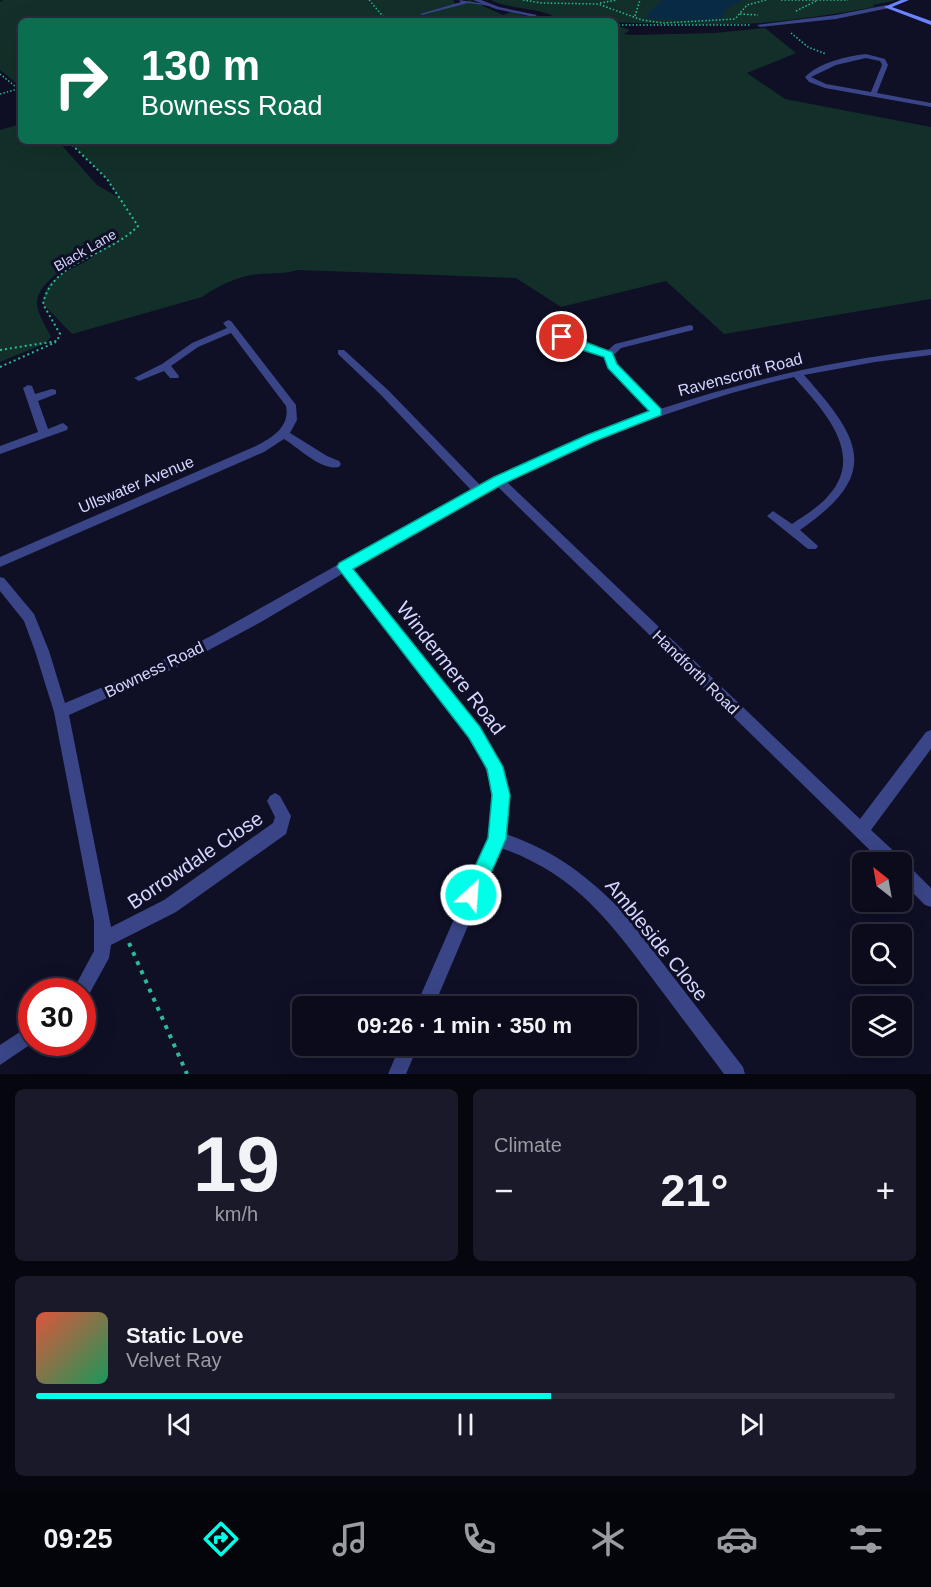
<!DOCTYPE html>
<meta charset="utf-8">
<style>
body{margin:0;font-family:Helvetica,sans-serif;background:#191929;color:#f1f3f6;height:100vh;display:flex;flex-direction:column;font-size:22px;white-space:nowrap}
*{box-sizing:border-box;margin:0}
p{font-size:20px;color:#9a9ba3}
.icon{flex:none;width:33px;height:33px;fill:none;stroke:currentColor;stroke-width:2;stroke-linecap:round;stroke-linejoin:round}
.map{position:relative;height:1074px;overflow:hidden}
.side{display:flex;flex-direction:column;gap:15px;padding:15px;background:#06060f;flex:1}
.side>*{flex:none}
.banner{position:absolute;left:18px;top:18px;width:600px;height:126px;border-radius:9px;box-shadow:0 6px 24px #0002,0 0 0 2px #2b2b3b;background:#0b6e4f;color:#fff;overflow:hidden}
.needle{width:39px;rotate:329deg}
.fabs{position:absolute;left:852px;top:852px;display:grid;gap:12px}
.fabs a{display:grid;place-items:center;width:60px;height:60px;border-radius:9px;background:#0b0b1c;box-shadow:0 6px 24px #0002,0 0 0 2px #2b2b3b;font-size:30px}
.speed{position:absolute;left:18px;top:978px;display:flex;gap:12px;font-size:30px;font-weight:700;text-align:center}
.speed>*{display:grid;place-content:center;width:78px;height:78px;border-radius:50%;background:#0b0b1c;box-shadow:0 6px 24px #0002,0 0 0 2px #2b2b3b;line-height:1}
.speed .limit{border:9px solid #d22;background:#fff;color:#111}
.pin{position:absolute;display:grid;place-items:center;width:51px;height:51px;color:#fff;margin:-26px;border:3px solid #fff;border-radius:50%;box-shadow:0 2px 6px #0007}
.me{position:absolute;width:66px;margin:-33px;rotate:26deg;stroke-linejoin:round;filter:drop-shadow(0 0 4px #0008)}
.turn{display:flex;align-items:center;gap:21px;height:126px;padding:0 24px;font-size:27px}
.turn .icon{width:78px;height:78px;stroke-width:2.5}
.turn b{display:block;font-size:42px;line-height:51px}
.big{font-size:45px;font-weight:700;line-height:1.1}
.side .widget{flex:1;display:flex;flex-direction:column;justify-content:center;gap:9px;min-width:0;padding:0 21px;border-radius:9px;background:#191929}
.side .dial{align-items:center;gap:0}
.dial b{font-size:78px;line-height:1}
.song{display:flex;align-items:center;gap:18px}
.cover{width:72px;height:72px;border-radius:9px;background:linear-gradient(135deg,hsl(10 70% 55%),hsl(150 70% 35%))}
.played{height:6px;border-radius:3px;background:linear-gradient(90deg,#00ffe8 60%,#2b2b3b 60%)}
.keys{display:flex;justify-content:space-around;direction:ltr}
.heat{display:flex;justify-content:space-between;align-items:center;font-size:33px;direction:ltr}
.side .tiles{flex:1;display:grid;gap:15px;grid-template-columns:1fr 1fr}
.widget:last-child{grid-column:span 2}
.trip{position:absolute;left:292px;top:996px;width:345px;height:60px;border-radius:9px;background:#0b0b1c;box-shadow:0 6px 24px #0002,0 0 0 2px #2b2b3b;font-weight:700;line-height:60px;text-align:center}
.tab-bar{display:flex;height:96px;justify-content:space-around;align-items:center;background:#04040b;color:#9a9ba3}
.tab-bar .icon{width:42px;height:42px}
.tab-bar .current{color:#00ffe8}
.tab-bar b{font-size:27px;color:#f1f3f6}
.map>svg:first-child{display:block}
.green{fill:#123029}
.water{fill:#092a45}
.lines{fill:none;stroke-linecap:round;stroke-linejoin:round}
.path-far2{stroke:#2dba97;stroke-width:1.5;stroke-dasharray:1.5 2;stroke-linecap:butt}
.path-far1{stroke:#2dba97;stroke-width:2;stroke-dasharray:2 3;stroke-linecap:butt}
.path{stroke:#2dba97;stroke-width:4;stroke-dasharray:4 6;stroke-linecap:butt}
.lane{fill:#394586;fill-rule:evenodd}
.street{fill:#394586;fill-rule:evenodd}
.secondary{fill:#6b83ff;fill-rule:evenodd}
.route{fill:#00ffe8;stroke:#00a697;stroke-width:1.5}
.labels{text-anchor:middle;stroke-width:6;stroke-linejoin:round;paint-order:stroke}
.far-street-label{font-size:14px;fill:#d4d7ff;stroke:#0f0f26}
.street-label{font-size:16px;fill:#d4d7ff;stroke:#0f0f26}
.near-street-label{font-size:20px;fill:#d4d7ff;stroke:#0f0f26}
</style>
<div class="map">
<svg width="931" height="1074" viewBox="0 0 931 1074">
<rect width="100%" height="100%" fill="#0f0f26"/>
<g class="green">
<path d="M3,0H367L375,8L369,0H453L456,5L470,0L503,15L511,12L543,21H21V87L0,70V2Z"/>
<path d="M491,0H896L873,5L874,7C836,14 798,20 760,23C688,27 622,21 553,21L555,17C538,7 510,10 491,0Z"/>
<path d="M615,25L630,30L624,34L632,35L715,33L765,28L796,53L747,73L785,99L931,127V299L724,334L666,281L561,307L516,278L298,270C284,274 273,273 260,274C240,275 218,286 202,297L72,334L43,304C43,273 79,270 96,254C79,256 37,282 37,302C36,312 47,328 51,337L44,344L0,362V130L21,124V141H58L97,185L118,197L107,179L68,141H615Z"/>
</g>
<path class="water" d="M662,0H744L726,9L722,18L708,21L648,19L645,16Z"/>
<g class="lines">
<g class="path-far2">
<path d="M369,0L387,21"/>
<path d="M523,0L542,3L598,4L642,20L663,23L735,19L747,5L766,0"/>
<path d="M781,0H848"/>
<path d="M600,3L617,0"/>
<path d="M796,11L816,1"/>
<path d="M740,14L758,15"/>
<path d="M635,16L640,0"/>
<path d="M543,17L565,21"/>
<path d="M615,25H751"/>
<path d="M791,33L808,47L826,54"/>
<path d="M0,74L21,91"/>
<path d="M0,94L18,89"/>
</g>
<g class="path-far1">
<path d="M0,350L57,341L60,334L43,304C52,260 110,256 138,226L107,179L68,141"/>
<path d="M0,367L56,342"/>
</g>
<path class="path" d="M129,943L187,1074"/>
<path class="lane" d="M459,0L493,5L491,6L468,3L422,15L420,14L461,2Z"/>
<g class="street">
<path d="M473,0H481L499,7L537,15L534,17L496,9Z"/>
<path d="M887,5L889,8L836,19L760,27L757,25L836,15Z"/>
<path d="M866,54L885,59L888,65L877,93L931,103V107L825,88L809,82L805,77C819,63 846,56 866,54ZM866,58L880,61L882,65L871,92L826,84L811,77L836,65Z"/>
<path d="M547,319L572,339L607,351L615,344L690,325L693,326V330L621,348L613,356L616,364L660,409C752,379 835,360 931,349V355L875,362L804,375C862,440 881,474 800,530L818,546L816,549H808L767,516L773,511L792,524C805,515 819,507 829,495C866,453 822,409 794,377C694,400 599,437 506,481L860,819L926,732L931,730V749L871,830L899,856L901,862H882L497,486L352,568L489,742C505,772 510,800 506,834C555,851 588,876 624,913L743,1067L745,1074H724C700,1042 676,1010 652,978C607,918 574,874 501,848L434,1006H416L489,839C495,797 492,773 470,738L342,574L261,622L179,666L69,715L111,927L164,900L273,823L275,817L267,801L270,796L275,793L280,796L291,816L286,834L176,912L111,945L109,958L87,998L82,1000V992H72L94,951V921L54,712L35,651L24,621L0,591V577L4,578L34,614L49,651L65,703L141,671L211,636L471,490L381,395L338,354V350H344L389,391L480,485L547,453L651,412L609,367L604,357L566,343L544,324L542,322Z"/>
<path d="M228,320L231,321L296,405L297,420L290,433L327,456L339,461L341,464L339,467C321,471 299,448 284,439L264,452L0,567V557L256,446C273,437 290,427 286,406L231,333L198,347L171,366L179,376L178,378H170L164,371L139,381L134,378L162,364L192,343L227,328L223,323Z"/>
<path d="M28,385L32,386L35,394L52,389L56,390V394L38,401L48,429L63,423L68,427L67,430L0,454V446L38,432L23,388Z"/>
<path d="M902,863L908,865L931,888V907L925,905L902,882Z"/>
<path d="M32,1024V1042H34L0,1065V1045Z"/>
<path d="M400,1046H418L406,1074H388Z"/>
</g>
<path class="secondary" d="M901,0H909L892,7L931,21V25L884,7Z"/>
</g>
<path class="route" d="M559,334C566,333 601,349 612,352L617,364L661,409V415L595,441L503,484L353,569L480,727L503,767L510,795L506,839L478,902L471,904L465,902L462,895L488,838L492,795L487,769L469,738L337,567L339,563L494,477L587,435L649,411L608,368L604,357L573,347L559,339Z"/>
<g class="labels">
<g class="far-street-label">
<text transform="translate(85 250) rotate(-30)" y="5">Black Lane</text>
</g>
<g class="street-label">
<text transform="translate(740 374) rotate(-15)" y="6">Ravenscroft Road</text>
<text transform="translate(136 484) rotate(-23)" y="6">Ullswater Avenue</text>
<text transform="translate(154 669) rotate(-26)" y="6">Bowness Road</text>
<text transform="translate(696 672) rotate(44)" y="6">Handforth Road</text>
</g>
<g class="near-street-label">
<text transform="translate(451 668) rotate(52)" y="7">Windermere Road</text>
<text transform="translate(195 860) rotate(-34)" y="7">Borrowdale Close</text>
<text transform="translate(657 940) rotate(51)" y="7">Ambleside Close</text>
</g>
</g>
</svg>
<div class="fabs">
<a><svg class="needle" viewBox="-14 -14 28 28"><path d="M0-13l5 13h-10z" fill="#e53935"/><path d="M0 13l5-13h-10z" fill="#9a9ba3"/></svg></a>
<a><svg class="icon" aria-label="search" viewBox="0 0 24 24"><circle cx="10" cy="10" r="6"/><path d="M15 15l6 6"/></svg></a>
<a><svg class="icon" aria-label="layers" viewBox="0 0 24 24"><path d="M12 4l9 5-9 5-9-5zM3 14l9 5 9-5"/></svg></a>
</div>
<div class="speed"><div class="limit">30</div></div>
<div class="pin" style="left:562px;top:337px;background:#d93025"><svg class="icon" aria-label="arrive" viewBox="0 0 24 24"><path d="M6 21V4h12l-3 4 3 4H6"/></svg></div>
<svg class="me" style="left:471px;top:895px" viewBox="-20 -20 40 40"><circle r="17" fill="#00ffe8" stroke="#fff" stroke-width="3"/><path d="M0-11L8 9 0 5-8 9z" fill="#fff"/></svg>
<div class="trip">09:26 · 1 min · 350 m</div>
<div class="banner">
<div class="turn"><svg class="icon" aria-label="right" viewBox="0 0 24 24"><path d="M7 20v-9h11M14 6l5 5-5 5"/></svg><div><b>130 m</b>Bowness Road</div></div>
</div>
</div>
<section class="side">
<div class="tiles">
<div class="widget dial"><b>19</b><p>km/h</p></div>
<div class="widget"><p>Climate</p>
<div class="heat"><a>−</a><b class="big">21°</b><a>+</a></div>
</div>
<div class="widget">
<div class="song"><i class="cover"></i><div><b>Static Love</b><p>Velvet Ray</p></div></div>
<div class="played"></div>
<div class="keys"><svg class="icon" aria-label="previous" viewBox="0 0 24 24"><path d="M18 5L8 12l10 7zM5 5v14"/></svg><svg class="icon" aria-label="pause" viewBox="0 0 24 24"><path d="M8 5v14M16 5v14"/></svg><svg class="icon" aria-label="next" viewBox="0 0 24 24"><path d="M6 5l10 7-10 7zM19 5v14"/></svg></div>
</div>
</div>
</section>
<nav class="tab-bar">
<b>09:25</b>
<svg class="icon current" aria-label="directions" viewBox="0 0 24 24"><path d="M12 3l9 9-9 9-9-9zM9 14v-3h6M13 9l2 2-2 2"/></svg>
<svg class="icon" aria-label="music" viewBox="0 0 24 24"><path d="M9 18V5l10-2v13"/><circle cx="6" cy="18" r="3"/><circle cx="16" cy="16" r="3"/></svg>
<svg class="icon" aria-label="phone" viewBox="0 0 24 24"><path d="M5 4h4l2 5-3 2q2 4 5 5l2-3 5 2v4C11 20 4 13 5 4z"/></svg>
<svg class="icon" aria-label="climate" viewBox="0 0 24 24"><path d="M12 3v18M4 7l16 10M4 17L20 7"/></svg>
<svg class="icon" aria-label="car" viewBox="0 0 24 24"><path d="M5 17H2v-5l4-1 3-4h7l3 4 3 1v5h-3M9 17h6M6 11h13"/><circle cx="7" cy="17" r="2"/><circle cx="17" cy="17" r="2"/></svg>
<svg class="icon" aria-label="filters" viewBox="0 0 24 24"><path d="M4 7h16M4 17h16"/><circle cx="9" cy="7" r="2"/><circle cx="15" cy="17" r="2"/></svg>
</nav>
